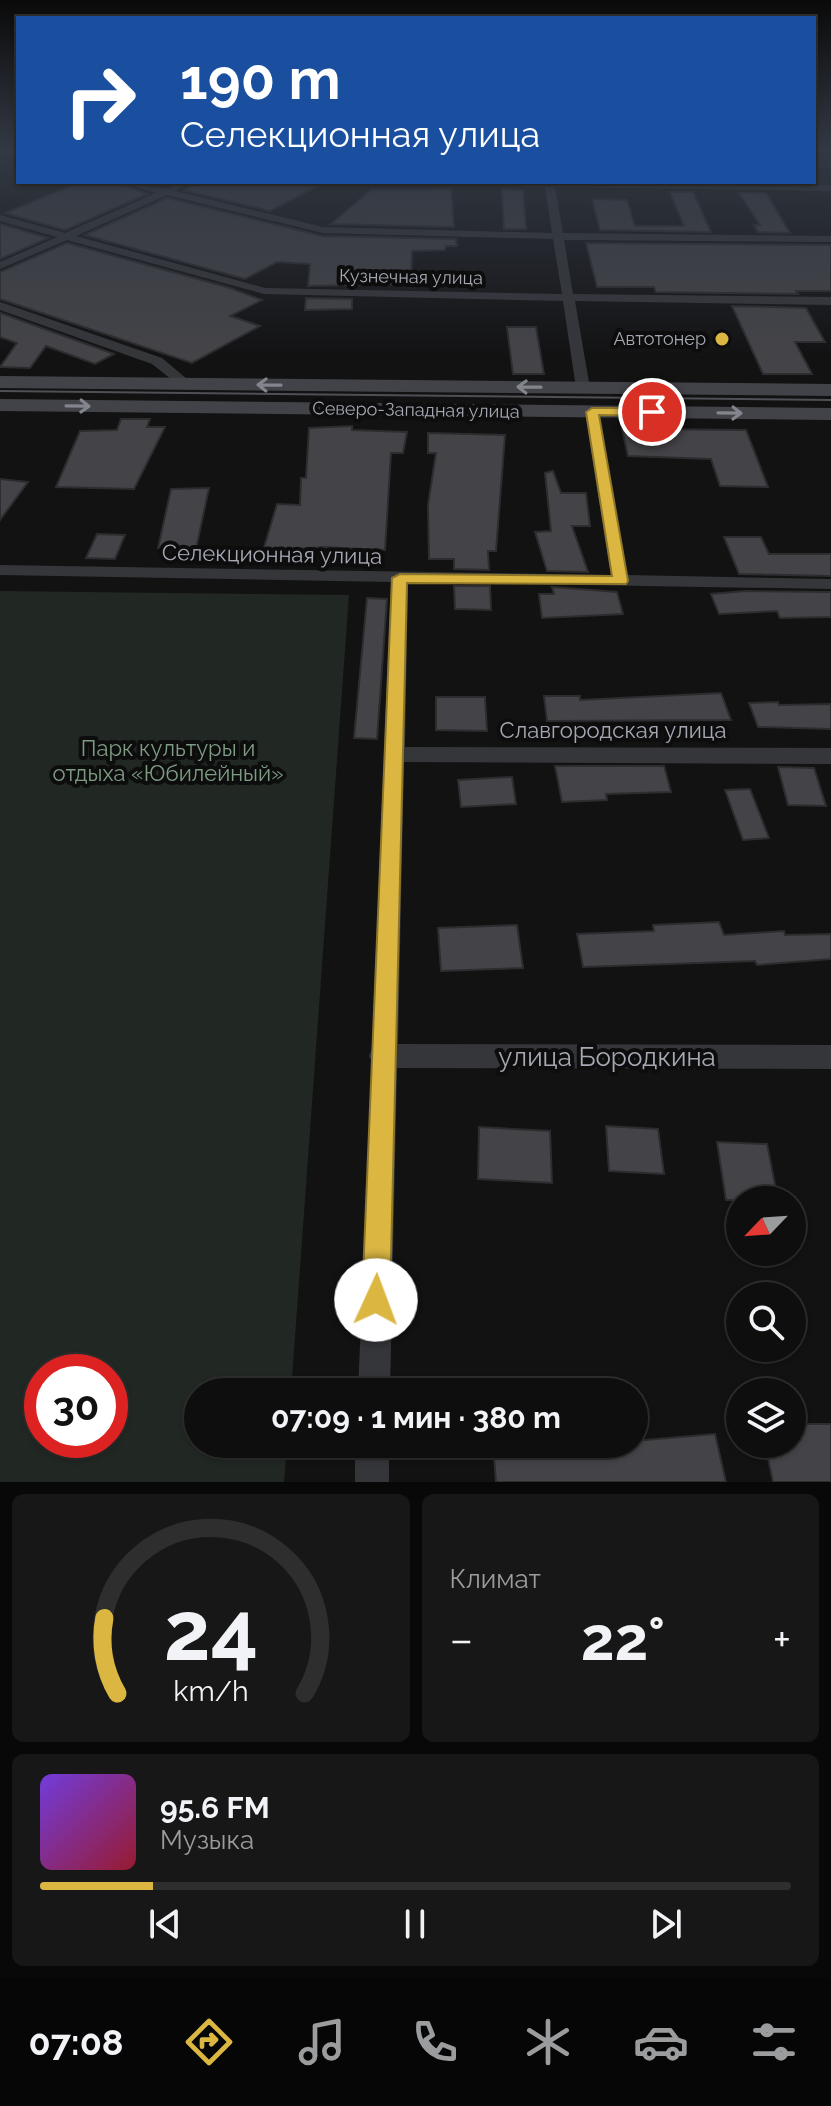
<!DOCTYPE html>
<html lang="ru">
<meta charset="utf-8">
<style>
body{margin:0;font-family:Raleway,sans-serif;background:#171717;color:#f1f3f6;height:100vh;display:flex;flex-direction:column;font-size:30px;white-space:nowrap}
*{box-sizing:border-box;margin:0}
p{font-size:26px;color:#9b9c9e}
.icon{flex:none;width:44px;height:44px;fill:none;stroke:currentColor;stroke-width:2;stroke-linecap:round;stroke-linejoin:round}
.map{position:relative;height:1482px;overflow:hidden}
.details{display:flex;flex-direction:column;gap:12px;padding:12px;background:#080808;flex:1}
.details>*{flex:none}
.guide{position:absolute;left:16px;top:16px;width:800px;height:168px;border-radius:0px;box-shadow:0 2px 6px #0004,0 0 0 2px #2e2e2e;background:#1a4fa0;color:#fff;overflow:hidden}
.needle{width:52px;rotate:245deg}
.buttons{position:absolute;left:726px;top:1186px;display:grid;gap:16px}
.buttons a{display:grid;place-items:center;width:80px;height:80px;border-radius:50%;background:#0e0e0e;box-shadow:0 2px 6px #0004,0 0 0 2px #2e2e2e;font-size:40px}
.speed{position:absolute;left:24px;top:1354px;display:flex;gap:16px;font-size:40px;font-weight:700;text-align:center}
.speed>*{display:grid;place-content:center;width:104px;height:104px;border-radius:50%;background:#0e0e0e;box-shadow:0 2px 6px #0004,0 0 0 2px #2e2e2e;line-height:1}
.speed .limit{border:12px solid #d22;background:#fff;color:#111}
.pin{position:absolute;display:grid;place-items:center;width:68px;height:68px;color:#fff;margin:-34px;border:4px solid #fff;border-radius:50%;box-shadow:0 2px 8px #0007}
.me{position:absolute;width:88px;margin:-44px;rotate:2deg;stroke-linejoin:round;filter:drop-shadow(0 0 6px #0008)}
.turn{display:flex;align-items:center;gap:28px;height:168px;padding:0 32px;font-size:36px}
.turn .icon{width:104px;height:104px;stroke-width:2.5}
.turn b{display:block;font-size:56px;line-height:68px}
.big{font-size:60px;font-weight:700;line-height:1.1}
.details .tile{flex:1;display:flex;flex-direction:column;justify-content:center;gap:12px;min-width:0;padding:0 28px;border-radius:12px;background:#171717}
.details .dial{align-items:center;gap:0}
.dial svg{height:208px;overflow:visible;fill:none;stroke:#2e2e2e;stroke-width:7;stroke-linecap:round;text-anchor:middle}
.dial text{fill:#f1f3f6;stroke:none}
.song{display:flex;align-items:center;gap:24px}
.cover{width:96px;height:96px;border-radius:12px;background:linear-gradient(135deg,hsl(260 70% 55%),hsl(350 70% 35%))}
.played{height:8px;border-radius:4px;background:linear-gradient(90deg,#dbb742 15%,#2e2e2e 15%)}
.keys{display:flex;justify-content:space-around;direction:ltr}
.heat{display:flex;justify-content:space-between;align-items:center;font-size:44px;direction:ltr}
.details .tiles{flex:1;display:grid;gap:12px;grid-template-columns:1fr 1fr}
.tile:last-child{grid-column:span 2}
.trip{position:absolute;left:184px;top:1378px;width:464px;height:80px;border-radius:40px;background:#0e0e0e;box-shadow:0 2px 6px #0004,0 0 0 2px #2e2e2e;font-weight:700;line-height:80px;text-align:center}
.menu{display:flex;height:128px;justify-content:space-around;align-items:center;background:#060606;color:#9b9c9e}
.menu .icon{width:56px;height:56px}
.menu .current{color:#dbb742}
.menu b{font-size:36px;color:#f1f3f6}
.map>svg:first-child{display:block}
.green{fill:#212722;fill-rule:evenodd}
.building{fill:#444448;stroke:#2d2c2f;stroke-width:2}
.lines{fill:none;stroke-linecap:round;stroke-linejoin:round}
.minor{fill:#35363a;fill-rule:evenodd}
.secondary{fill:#424348;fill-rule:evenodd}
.tram{stroke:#4f5055;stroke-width:2}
.oneway{stroke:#82858d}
.route{fill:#dbb742;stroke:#8e772b;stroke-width:2}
.poi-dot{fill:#dbb742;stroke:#0d0d0e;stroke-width:3}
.labels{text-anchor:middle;stroke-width:8;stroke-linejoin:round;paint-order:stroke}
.far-street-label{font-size:18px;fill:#a5a8b2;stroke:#0d0d0e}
.far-poi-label{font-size:18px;fill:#a5a8b2;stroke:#0d0d0e;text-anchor:end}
.street-label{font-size:22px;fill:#a5a8b2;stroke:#0d0d0e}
.park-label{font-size:22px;fill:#7e9b83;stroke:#0d0d0e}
.near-street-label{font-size:26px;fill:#a5a8b2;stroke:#0d0d0e}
</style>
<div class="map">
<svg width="831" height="1482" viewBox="0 0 831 1482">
<rect width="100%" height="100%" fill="#121213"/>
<path class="green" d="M0,591L349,595L291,1392H198V1444H287L284,1482H0ZM42,1372H110V1440H42Z"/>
<g class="building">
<path d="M80,182H117L147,194L65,230L5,213Z"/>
<path d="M196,182H325L270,211L184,190Z"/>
<path d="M451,189L454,227L331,224L371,190Z"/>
<path d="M502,189L523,190L526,229H504Z"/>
<path d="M670,192H693L711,232L600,230L592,199L627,200L635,226H684Z"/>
<path d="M739,193H766L790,233L758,232L754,225H760Z"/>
<path d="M167,198L322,236L456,239L457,246H446L445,250L412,251L411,284L308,286L310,264L277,262L245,279L85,235Z"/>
<path d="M0,224L48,238L0,259Z"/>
<path d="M67,243L230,288L262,300L230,316L260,326L192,363L0,299V272Z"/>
<path d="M586,243L831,245V291H796L798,294L656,292L654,287H597Z"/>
<path d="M306,298L352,299V309L305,310Z"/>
<path d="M732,306L806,308L825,342H795L812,374H763Z"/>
<path d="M0,313L114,354L95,364L46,346L30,368L0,367L17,343L0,337Z"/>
<path d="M507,327H536L544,374H513Z"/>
<path d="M121,419H150L147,427H165L134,489L56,487L80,431L117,430Z"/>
<path d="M352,426V430L407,432L403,453H391L385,550L324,547L263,551L277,504L300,505L301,478H306L309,428Z"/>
<path d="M622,429L746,430L768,487L720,486L711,459L628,456Z"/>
<path d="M428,433L505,435L496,551H488L489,570L454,569V559H429L428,505L436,453H428Z"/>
<path d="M553,471L561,493H586L590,526H572L588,572L547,571L535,532L551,531L545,473Z"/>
<path d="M0,479L28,482L0,520Z"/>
<path d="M209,488L196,549L158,548L171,489Z"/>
<path d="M97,534L125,535L115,559L86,558Z"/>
<path d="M724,537H761L769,554H831V576L739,574Z"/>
<path d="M454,586H490L491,610L455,609Z"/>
<path d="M552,587L617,592L623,614L542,618L539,594H554Z"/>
<path d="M746,591L831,592V617L780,618L777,611L719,614L711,594Z"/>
<path d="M367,598L387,599L377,739L354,738Z"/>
<path d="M721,693L731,720L547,721L544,696H580V700Z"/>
<path d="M436,697H485L487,731L436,730Z"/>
<path d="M778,702L779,705L831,704V729L758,727L749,703Z"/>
<path d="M555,766H664L671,792L606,794L607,800L562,802Z"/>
<path d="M778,767L814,768L826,806L788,805Z"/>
<path d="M512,777L516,804L461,807L458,780Z"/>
<path d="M750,789L769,838L743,840L725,790Z"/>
<path d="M719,922L724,935L784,931L785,935L831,934V959L757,965L755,961L583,967L577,934L654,931L653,925Z"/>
<path d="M517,925L523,968L441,971L438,928Z"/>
<path d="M606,1126L658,1129L664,1174L609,1171Z"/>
<path d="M479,1127L550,1131L552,1183L478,1179Z"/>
<path d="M717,1142L767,1144L778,1200H726Z"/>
<path d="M792,1424H831V1482H773L765,1444H792Z"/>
<path d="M715,1434L726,1482H496L493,1444H634V1441Z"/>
</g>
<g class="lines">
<g class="minor">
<path d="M0,150L18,153V159L0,154Z"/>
<path d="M120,182C135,182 154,190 167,188C177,186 182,182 193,182L175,191L323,227L552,233L545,187L378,185L373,182L831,185V191L555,187L563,233L831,236V242L564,240L573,294L831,297V305L575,301L590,388L583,392L576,388L563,301L264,294L67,240L0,269V262L57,237L0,221V215L65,233L156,193ZM167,195L323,233L553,239L562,294L265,288L76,236Z"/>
<path d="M0,302L162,358L193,384L181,387L152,364L0,310Z"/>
<path d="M592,408L599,412L627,575L831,579V589L408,582L405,747L831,748V764L404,762L398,1044L831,1045V1069L397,1068L390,1392H358L372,1062L369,1056L372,1049L391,582L0,575V565L611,575L585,412Z"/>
<rect x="355" y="1444" width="34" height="38"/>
</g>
<g class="secondary">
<path d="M0,376L831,384V396L0,388Z"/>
<path d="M0,399L831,408V420L0,411Z"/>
</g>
<path class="tram" d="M0,391L831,400"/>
</g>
<defs><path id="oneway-shaft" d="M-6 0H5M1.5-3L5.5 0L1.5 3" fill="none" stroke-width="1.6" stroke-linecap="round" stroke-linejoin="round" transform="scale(2)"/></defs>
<g class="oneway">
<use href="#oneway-shaft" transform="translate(269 385) rotate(-179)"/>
<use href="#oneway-shaft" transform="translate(529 387) rotate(-179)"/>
<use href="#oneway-shaft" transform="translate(78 406) rotate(1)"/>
<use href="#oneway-shaft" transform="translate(730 413) rotate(1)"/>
</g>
<linearGradient id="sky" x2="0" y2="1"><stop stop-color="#0a0a0a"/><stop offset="0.42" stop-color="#333944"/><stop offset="1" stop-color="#333944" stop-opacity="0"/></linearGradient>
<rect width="831" height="357" fill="url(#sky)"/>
<path class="route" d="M592,408H652L658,412L652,416L599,415L628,581L626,584L407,583L390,1300L386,1310L376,1314L366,1310L362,1300L392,578L400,574L612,576L586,412Z"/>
<circle class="poi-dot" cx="722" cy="339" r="8"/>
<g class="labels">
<g class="far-street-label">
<text transform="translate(411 277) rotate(1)" y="6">Кузнечная улица</text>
<text transform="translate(416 410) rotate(1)" y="6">Северо-Западная улица</text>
</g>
<g class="far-poi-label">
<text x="706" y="345">Автотонер</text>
</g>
<g class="street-label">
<text transform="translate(272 554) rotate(1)" y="8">Селекционная улица</text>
<text x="613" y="738">Славгородская улица</text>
</g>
<g class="park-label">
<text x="168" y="756">Парк культуры и<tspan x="168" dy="25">отдыха «Юбилейный»</tspan></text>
</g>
<g class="near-street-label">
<text x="607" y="1066">улица Бородкина</text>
</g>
</g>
</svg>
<div class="buttons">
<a><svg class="needle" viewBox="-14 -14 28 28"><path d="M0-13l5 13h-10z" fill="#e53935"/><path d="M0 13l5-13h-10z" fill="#9b9c9e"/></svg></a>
<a><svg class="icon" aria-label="search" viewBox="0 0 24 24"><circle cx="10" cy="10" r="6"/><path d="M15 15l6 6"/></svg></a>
<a><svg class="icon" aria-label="layers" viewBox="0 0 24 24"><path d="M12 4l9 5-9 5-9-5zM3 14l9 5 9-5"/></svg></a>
</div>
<div class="speed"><div class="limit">30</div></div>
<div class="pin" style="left:652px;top:412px;background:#d93025"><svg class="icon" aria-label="arrive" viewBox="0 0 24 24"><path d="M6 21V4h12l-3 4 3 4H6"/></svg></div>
<svg class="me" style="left:376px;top:1300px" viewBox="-20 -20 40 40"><circle r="19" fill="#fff"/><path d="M0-13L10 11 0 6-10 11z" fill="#dbb742"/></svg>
<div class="trip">07:09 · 1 мин · 380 m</div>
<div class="guide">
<div class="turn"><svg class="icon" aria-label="right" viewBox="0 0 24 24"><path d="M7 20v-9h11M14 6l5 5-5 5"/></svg><div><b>190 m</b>Селекционная улица</div></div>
</div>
</div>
<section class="details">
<div class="tiles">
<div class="tile dial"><svg viewBox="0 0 100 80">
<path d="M14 69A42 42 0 1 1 86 69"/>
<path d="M14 69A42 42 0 0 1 9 40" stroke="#dbb742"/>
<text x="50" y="56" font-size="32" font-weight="700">24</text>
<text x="50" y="72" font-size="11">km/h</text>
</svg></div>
<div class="tile"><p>Климат</p>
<div class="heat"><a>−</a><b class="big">22°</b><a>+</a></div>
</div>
<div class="tile">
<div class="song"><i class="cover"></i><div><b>95.6 FM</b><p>Музыка</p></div></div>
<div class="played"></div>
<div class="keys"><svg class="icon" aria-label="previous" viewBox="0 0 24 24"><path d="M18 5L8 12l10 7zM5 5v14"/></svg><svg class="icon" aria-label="pause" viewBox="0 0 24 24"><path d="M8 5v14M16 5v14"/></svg><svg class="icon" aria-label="next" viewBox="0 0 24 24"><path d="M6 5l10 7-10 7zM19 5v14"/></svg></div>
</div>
</div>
</section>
<nav class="menu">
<b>07:08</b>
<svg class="icon current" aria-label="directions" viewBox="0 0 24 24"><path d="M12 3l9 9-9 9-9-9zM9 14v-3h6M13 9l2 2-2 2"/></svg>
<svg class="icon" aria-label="music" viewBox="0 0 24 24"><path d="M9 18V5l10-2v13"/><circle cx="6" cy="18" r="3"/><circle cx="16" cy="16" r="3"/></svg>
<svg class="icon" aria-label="phone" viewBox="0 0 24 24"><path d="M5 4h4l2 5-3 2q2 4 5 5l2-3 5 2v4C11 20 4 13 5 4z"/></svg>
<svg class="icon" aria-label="climate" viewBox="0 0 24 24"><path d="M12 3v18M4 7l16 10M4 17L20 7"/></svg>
<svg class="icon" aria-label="car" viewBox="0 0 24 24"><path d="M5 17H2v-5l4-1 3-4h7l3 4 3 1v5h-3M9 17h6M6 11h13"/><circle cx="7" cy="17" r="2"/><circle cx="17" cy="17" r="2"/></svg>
<svg class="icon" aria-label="filters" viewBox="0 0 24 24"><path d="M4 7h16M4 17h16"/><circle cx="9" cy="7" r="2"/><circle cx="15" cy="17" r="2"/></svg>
</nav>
